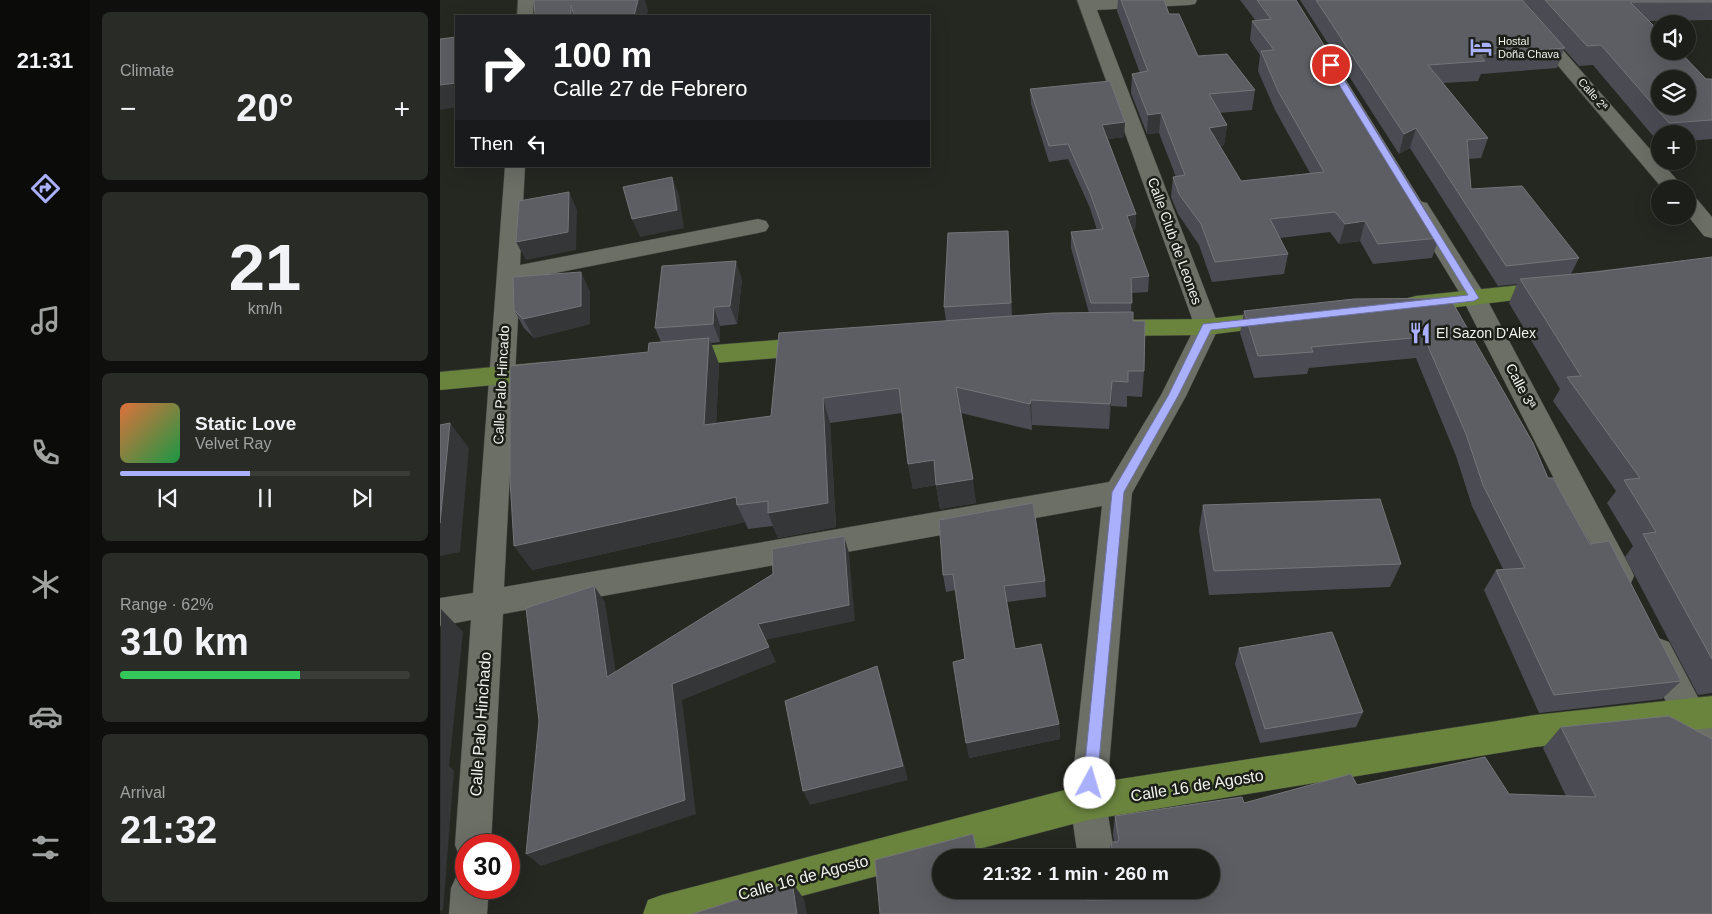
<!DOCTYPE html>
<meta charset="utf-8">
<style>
body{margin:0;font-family:Helvetica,sans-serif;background:#292b26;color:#f1f3f6;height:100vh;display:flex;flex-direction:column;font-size:19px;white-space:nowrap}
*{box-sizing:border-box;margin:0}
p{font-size:16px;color:#a0a2a2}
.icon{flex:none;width:28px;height:28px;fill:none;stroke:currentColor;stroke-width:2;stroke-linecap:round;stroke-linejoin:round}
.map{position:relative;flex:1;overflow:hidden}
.drawer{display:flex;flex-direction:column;gap:12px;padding:12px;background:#0f100e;width:350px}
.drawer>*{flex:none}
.top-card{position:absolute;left:15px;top:15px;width:475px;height:152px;border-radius:0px;box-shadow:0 5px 20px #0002,0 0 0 1px #3a3c38;background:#202124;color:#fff;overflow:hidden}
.fabs{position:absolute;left:1211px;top:15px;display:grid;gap:10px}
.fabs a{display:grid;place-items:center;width:45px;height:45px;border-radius:50%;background:#1c1e19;box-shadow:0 5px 20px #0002,0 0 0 1px #3a3c38;font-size:25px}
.speed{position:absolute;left:15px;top:834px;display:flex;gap:10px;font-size:25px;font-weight:700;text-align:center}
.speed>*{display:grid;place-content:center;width:65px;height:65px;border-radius:50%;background:#1c1e19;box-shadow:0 5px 20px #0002,0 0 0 1px #3a3c38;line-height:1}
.speed .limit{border:8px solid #d22;background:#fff;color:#111}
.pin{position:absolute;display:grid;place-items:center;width:42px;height:42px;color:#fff;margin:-21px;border:2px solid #fff;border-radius:50%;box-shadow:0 1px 5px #0007}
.me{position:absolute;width:55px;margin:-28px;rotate:6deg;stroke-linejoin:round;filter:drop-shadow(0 0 4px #0008)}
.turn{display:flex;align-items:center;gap:18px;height:105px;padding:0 15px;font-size:22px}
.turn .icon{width:65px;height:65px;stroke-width:2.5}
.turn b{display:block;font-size:35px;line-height:42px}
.then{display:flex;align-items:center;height:48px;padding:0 15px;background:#0003;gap:10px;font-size:19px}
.big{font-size:38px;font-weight:600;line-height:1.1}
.drawer .widget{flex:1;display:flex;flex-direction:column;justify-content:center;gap:8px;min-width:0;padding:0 18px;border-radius:8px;background:#292b26}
.drawer .dial{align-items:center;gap:0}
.dial b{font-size:65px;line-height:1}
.song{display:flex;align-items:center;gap:15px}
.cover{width:60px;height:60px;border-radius:8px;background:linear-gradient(135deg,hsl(20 70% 55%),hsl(140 70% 35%))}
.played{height:5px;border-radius:2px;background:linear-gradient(90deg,#aab0fc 45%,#3a3c38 45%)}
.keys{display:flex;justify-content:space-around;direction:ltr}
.heat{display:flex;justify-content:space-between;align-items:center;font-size:28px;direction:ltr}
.charge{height:8px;border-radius:4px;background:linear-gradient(90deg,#34c759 62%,#3a3c38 0)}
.trip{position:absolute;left:492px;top:849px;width:288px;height:50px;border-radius:25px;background:#1c1e19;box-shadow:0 5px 20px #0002,0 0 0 1px #3a3c38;font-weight:600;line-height:50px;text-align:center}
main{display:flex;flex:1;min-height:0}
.tab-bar{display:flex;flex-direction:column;width:90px;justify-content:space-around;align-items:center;background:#0b0c0a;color:#a0a2a2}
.tab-bar .icon{width:35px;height:35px}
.tab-bar .on{color:#aab0fc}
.tab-bar b{font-size:22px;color:#f1f3f6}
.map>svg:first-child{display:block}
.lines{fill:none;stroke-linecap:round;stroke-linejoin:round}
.minor-casing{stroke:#40433c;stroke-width:1}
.major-casing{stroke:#40433c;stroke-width:1}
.minor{fill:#6b6f66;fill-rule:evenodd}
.major{fill:#6a843e;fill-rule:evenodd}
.wall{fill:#4b4c53}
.shaded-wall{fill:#343638}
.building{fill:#5c5e63;stroke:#747579;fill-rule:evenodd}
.route{fill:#aab0fc;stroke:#6e72a4}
.labels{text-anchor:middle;stroke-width:5;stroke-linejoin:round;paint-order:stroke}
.far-poi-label{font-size:11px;fill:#f1f3ee;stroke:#1b1f17;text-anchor:start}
.far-street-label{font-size:11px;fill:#f1f3ee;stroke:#1b1f17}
.street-label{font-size:14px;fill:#f1f3ee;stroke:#1b1f17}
.poi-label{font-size:14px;fill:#f1f3ee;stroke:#1b1f17;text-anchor:start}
.near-street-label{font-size:16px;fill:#f1f3ee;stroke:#1b1f17}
</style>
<main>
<nav class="tab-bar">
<b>21:31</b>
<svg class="icon on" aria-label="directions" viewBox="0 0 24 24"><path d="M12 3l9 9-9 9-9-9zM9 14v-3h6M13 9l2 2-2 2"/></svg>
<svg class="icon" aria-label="music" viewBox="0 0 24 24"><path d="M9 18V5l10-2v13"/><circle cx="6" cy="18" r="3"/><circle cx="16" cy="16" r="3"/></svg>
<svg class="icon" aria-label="phone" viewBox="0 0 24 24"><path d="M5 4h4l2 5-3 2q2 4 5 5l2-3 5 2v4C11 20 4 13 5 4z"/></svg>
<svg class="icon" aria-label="climate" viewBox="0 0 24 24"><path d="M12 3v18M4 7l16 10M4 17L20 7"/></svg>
<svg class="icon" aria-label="car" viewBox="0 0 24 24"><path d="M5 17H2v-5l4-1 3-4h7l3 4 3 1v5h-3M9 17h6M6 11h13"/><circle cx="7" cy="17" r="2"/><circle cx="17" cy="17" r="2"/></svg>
<svg class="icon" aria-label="filters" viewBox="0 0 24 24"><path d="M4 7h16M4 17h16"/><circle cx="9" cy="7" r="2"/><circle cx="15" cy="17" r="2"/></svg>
</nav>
<section class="drawer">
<div class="widget"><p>Climate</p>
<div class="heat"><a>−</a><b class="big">20°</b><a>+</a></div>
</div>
<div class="widget dial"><b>21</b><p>km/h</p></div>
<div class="widget">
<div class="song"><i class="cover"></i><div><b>Static Love</b><p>Velvet Ray</p></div></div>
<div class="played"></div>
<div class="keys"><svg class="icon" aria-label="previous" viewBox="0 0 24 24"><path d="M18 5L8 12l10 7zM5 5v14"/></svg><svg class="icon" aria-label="pause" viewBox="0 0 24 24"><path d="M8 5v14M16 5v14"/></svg><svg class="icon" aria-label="next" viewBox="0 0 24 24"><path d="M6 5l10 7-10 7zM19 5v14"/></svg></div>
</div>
<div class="widget"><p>Range · 62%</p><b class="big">310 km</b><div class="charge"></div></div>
<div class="widget"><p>Arrival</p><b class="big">21:32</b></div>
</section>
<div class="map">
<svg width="1272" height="914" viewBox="0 0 1272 914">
<rect width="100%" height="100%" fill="#252821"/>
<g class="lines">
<g class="minor-casing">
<g id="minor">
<path d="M78,0H94L93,16H77Z"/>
<path d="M637,0H757L755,4L749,5L657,10L779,327L746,396L692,493L666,802L675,858H638L630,802L662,506L63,614L51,845H26V861L20,858L15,845L31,620L0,626V598L33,593L65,166H85L80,265L318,219L326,221L329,226L326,231L318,233L80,280L64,587L669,482L721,395L755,327Z"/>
<path d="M1062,0H1079L1245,189H1223Z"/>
<path d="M1248,197L1256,198L1272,217V238L1264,236L1248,216Z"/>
<path d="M979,201L987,203L1043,292L1190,567L1194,576L1190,585L1179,589L1168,585L1019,292L968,208L971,203Z"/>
<path d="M1218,638L1229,642L1272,724V777L1260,772L1202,652L1207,642Z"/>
<path d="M26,871V888H49L47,914H9L11,888L17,875Z"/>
<path d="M644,890H682L686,914H648Z"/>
</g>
</g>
<g class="major-casing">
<g id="major">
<path d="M1109,282L1117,285L1121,290L1117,295L976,312L968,310L964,304L968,298L976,296Z"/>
<path d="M838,311L847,313L850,319L847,325L767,335L667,336L658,334L655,328L658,322L667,320L767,319Z"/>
<path d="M374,337L383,340L386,346L383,352L374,355L238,366L229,363L225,357L229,351L238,348Z"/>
<path d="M106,362L115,365L119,371L115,377L106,380L0,390V372Z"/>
<path d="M1272,696V728L1095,747L648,820L294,914H203L208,900L222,895L648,784L1095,715Z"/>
</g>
</g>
<use href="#minor" class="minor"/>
<use href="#major" class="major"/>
</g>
<g class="wall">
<path d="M678,0H724L729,14L758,56L815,90L812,110L779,113L787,125L784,145L780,146L801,181L870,173L835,110L818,71L820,55L810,40L812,21H816L800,0H856L999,238L992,258L933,264L920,241L899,244L890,232L840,238L848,254L844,274L772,282L759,245L738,214L731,197L733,177H736L719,133L707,134L691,93L692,74L700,73L677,11Z"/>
<path d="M860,0H1272V20L1209,21L1266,79H1272V139L1248,141V134H1220V143H1219L1153,65L1139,66L1124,49L1117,68L1041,74L1038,81L1003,83L1048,138L1041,158L1028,159L1031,189L1139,258L1131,274L1272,257V693L1258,695L1185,557L1193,546L1167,503L1176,491L1113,401L1120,389L1069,303L1077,284L1058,286L970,148L959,154Z"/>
<path d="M590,89L684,137L668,139L696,214L695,230H692L709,276L708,292L692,293L691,312L704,371L702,397L687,396V407L671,406L669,429L592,425V430L521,413L536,503L500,509L496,485L473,489L468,464L462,413L390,423L396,527L338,538L333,526L308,529L305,522L92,570L208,352L221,342L215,328L302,279L297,324L280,326V342L271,343L279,364L276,423L331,416L506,321L504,307L569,249L572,316L649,313L631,248V232L657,230L650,208L628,159L609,162L591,104Z"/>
<path d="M150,291V324L94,338L84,328L74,310Z"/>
<path d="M1010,298L1108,478L1241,681L1222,699L1099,713L1044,590L1056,570L1063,569L1032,506L1016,456L976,358L869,368L867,374L814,378L800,333L804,311Z"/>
<path d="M763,505L961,564L950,587L769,595L759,530Z"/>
<path d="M499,520L605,581L606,597L567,602L575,649L619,724L620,739L529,758L525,659L516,590L506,592L503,575Z"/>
<path d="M799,648L923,712L916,727L820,743L795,664Z"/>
<path d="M1121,727L1272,914H440L501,890L647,900L685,899L683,890H771L670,849L671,842H674L673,834L675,816L804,803L917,785L1069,794L1126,796L1103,748Z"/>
</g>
<g class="shaded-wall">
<path d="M198,0H205L208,10L207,16H194Z"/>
<path d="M131,5L136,16H131Z"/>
<path d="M16,83V107L0,110V85Z"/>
<path d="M721,113L719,133L707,134L708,115Z"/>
<path d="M685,122L684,137L662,140V125Z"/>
<path d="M787,125L784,145L766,148L769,128Z"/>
<path d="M976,128L970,148L959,154L964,134Z"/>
<path d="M232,177L239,195L244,228L200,237L192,219Z"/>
<path d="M129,192L137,210L136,250L86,260L76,242Z"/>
<path d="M696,214L695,230L686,231L687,216Z"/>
<path d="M925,221L920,241L899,244L905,224Z"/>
<path d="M296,261L302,279L297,324L290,306Z"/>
<path d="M141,272L150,291V324L94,338L83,319Z"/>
<path d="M274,307L280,326V342L273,324Z"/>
<path d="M269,338L279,364L275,450L264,425Z"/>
<path d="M672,381L671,406L669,429L670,404Z"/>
<path d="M383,398L390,423L396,527L338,538L328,513Z"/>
<path d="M591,400L592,425V430L590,404Z"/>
<path d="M10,423L29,448L20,552L0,556V523Z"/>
<path d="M494,460L533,479L536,503L500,509L496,485L473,489L468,464Z"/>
<path d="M296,497L297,505L305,522L92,570L74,546Z"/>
<path d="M404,536L409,553L415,621L326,640L336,662L242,700L256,814L101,866L86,854L232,684L318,624Z"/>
<path d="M154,586L165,602L179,692L167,677Z"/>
<path d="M1,609L23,632L9,766L14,771L3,910L0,911Z"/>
<path d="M437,666L442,682L468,780L370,805L363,791Z"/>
<path d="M619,724L620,739L529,758L526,743Z"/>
<path d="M352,882L364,899L367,914H357Z"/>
</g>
<g class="building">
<path d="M94,0H198L194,16H134L131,5V16H95Z"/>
<path d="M681,0H724L729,14H739L758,56L787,54L815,90L769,94L787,125L769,128L801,181L884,172L838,91L821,51L834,50L812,21L831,19L817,0H856L990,216L999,238L938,244L925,221L905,224L895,212L830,219L848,254L775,262L761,224L739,194L733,177L745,175L721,113L708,115L692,74L708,71Z"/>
<path d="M876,0H1082L1125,48L1040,55L1045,61L988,65L1048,138L1027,140L1031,189L1082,186L1139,258L1066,266L976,128L964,134Z"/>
<path d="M1105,0H1272V2H1190L1220,32V51H1239L1266,79H1272V120L1229,123L1161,45L1147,46ZM1220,79H1248V106H1220Z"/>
<path d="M16,37V83L0,85V39Z"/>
<path d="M670,81L685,122L662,125L696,214L687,216L709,276L691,278L692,303H651L631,232L663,229L650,193L628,144L609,146L590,89Z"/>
<path d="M232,177L237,210L192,219L183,187Z"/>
<path d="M129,192L128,232L76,242L79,201Z"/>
<path d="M568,231L571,303L504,307L508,233Z"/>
<path d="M1272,257V659L1203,534L1216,532L1184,480L1200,478L1127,377L1141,376L1080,279L1156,272Z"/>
<path d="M296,261L290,306L274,307L273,324L215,328L222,266Z"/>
<path d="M141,272V306L83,319L74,310L73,277Z"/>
<path d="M1010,298L1093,443L1108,478H1113L1150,544L1169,541L1241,681L1114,695L1056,570L1085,568L1043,485L1026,434L984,337L871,347L873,352L818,356L804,311L914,299Z"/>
<path d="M693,312V321H705L704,371H688V382L672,381L670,404L591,400L590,404L516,387L533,479L496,485L494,460L468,464L459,388L383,398L388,503L328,513V501L297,505L296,497L74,546L70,479V366L208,352L209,343L269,338L264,425L331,416L339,333L613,313Z"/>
<path d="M10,423L0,523V425Z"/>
<path d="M940,499L961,564L774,571L763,505Z"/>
<path d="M593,503L605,581L564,586L575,649L601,644L619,724L526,743L513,662L525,659L513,574L503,575L499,520Z"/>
<path d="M404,536L409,605L318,624L329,647L232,684L245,800L86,854L99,721L86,608L154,586L167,677L333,574L332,549Z"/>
<path d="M892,632L923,712L825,729L799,648Z"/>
<path d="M437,666L463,766L363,791L345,701Z"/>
<path d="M1229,716L1272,739V914H440L435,860L533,834L538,858H501V890H646L647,900L690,899L688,890H771V858H638L672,849L671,842H677L679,840L675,816L802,797L804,803L911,774L917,785L1045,757L1069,794L1156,797L1121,727Z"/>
<path d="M352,882L357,914H252Z"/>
</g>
<path class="route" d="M891,62L895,65L1039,298L1034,301L771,330L738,396L684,492L657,783L655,788L650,790L645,788L643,783L672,492L728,396L763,324L1028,295L887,65Z"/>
<defs>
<g id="hotel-bare" transform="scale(1.725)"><path d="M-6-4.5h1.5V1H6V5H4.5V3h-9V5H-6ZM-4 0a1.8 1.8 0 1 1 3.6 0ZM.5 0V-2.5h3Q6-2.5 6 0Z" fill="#aab0fc" stroke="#1b1f17" stroke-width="2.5" paint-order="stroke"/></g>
<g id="restaurant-bare" transform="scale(1.725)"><path d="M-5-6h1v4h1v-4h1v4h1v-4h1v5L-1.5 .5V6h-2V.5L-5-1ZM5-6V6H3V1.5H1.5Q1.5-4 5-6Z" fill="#aab0fc" stroke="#1b1f17" stroke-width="2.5" paint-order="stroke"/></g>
</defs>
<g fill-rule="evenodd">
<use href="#hotel-bare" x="1041" y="47"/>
<use href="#restaurant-bare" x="980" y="333"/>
</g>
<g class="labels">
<g class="far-poi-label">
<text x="1058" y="45">Hostal<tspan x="1058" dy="13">Doña Chava</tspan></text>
</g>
<g class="far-street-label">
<text transform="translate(1153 94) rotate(49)" y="4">Calle 2ª</text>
</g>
<g class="street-label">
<text transform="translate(735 241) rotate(70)" y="5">Calle Club de Leones</text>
<text transform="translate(61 385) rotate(-87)" y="5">Calle Palo Hincado</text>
<text transform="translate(1081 386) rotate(62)" y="5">Calle 3ª</text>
</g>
<g class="poi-label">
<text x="996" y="338">El Sazon D'Alex</text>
</g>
<g class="near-street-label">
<text transform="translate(40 724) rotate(-86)" y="6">Calle Palo Hinchado</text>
<text transform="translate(757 785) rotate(-9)" y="6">Calle 16 de Agosto</text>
<text transform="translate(363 877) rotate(-15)" y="6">Calle 16 de Agosto</text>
</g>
</g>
</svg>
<div class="fabs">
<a><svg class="icon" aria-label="sound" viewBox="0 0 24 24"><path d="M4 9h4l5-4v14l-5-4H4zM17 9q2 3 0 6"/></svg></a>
<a><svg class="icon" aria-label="layers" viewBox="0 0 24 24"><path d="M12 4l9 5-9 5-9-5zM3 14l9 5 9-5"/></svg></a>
<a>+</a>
<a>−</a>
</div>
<div class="speed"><div class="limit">30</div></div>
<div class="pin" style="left:891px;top:65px;background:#d93025"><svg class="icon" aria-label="arrive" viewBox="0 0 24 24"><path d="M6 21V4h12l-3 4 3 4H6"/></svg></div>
<svg class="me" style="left:650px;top:783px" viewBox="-20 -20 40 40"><circle r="19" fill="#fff"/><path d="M0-13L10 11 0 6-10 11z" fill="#aab0fc"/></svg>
<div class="trip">21:32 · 1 min · 260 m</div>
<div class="top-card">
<div class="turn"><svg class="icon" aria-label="right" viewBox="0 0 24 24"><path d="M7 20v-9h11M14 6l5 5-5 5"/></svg><div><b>100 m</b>Calle 27 de Febrero</div></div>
<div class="then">Then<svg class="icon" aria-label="left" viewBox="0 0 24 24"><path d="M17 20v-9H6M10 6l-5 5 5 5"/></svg></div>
</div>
</div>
</main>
